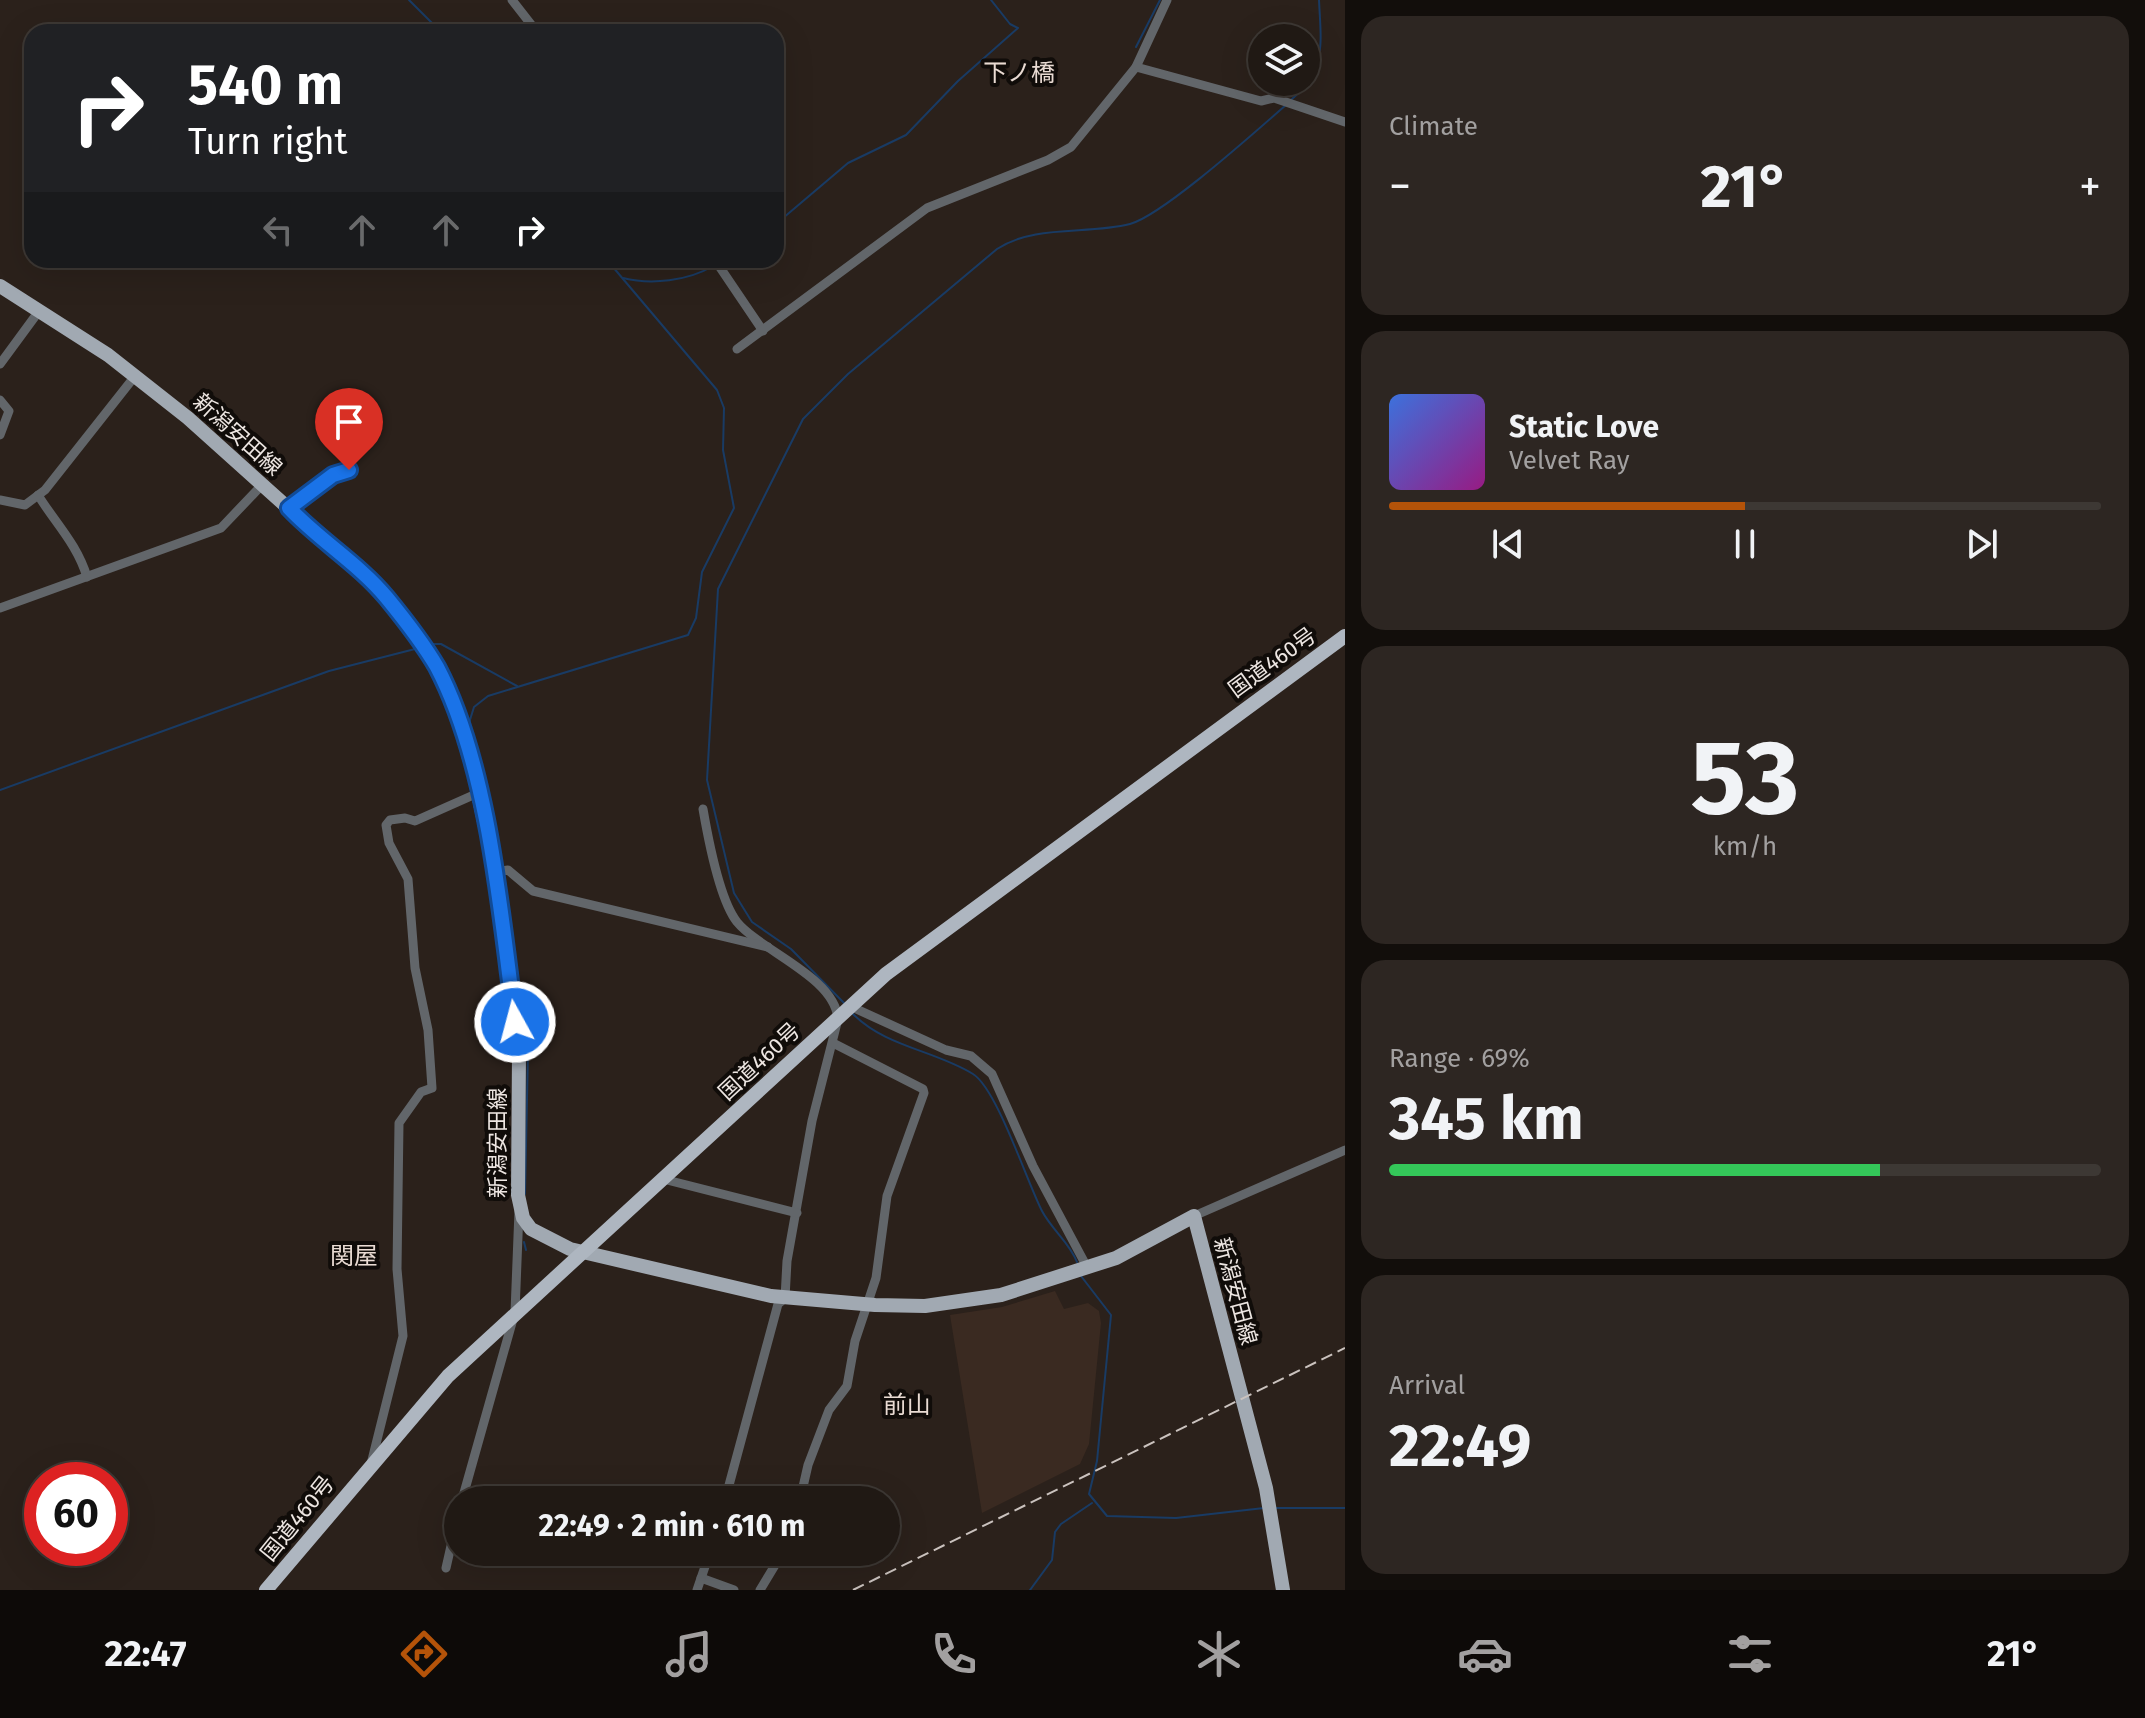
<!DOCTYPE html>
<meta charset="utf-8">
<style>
body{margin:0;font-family:"Fira Sans","Noto Sans JP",sans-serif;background:#2d2622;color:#f1f3f6;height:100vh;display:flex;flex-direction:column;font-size:30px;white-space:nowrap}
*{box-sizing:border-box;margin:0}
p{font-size:26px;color:#a2a0a0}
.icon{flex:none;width:44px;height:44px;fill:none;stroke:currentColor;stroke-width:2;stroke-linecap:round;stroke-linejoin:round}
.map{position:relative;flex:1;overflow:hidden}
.side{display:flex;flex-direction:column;gap:16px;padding:16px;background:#120e0b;width:800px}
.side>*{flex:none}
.banner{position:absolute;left:24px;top:24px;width:760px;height:244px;border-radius:24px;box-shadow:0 8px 32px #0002,0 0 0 2px #3d3834;background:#202124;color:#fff;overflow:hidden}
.buttons{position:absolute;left:1248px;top:24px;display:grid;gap:16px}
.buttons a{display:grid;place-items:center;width:72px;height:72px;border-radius:50%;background:#201914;box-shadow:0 8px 32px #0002,0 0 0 2px #3d3834;font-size:40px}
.speed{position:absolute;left:24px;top:1462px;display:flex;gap:16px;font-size:40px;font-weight:700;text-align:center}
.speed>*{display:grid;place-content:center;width:104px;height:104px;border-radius:50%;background:#201914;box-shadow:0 8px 32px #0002,0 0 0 2px #3d3834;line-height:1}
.speed .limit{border:12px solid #d22;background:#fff;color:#111}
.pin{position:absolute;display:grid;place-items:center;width:68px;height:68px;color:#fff;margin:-82px -34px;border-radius:50% 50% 50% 0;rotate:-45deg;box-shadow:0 0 8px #0007}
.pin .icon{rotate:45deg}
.me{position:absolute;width:88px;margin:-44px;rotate:353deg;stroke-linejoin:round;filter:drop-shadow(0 0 6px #0008)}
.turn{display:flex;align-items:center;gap:28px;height:168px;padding:0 32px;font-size:36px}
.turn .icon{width:104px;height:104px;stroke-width:2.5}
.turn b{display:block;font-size:56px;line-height:68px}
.lanes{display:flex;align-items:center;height:76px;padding:0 32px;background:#0003;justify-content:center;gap:40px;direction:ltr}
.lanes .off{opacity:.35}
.big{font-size:60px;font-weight:700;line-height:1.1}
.side .widget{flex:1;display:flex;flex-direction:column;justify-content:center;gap:12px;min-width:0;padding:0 28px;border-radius:24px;background:#2d2622}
.side .dial{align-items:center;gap:0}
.dial b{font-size:104px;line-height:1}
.song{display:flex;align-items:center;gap:24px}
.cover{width:96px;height:96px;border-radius:12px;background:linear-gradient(135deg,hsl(220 70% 55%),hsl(310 70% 35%))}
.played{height:8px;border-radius:4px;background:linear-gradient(90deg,#b45309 50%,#3d3834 50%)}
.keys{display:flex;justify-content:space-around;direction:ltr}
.heat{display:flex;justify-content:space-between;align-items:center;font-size:44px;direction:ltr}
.charge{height:12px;border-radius:6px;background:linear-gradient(90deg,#34c759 69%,#3d3834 0)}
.trip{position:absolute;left:444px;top:1486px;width:456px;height:80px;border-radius:40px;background:#201914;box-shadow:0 8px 32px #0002,0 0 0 2px #3d3834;font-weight:700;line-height:80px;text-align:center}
.tabs{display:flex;height:128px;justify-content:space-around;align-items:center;background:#0d0a08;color:#a2a0a0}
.tabs .icon{width:56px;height:56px}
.tabs .selected{color:#b45309}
.tabs b{font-size:36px;color:#f1f3f6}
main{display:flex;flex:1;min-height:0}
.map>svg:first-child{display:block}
.built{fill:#3a2a21}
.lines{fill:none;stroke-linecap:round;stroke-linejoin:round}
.stream{stroke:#193b64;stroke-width:2}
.minor{stroke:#62666a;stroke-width:9}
.primary{stroke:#a1a9b2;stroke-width:14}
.trunk{stroke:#aeb6c0;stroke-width:14}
.rail{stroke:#cac2be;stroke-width:2;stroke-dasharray:12 6;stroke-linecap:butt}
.route-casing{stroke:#114b97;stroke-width:20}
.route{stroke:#1a73e8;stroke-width:14}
.labels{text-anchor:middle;stroke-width:8;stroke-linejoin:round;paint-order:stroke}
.street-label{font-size:22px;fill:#ede6e2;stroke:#100c09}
.neighbourhood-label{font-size:24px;fill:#e9dbd3;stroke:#100c09}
</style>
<main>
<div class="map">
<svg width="1345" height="1590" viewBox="0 0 1345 1590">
<rect width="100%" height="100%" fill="#2b211b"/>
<path class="built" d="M1055,1291L1064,1309L1088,1303L1099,1311L1101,1323L1089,1444L1080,1464L982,1513L950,1315L1002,1307Z"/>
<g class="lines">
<g class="stream">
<path d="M409,0L441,32"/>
<path d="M1136,47L1160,0"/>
<path d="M1291,100C1327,68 1321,44 1319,0"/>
<path d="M776,224L848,163L906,135L958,81L1018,28L1010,24L991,0"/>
<path d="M623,278C651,285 688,281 713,266"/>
<path d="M430,644H441L517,686"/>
<path d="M0,790L329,671L415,649"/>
<path d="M503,868L469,723L474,707L488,696L688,635L696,618L702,572L734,508L723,450L724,408L717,390L607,260"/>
<path d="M504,874L528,1052L525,1194"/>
<path d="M846,1005L791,949L752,922L734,893L707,780L718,589L803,419L848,374L997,249C1035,224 1087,235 1130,224C1163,215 1256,131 1286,105"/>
<path d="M852,1013C885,1047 934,1050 973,1074C997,1089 1027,1182 1042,1211C1052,1230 1070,1243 1077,1262"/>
<path d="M524,1242L526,1250"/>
<path d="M1081,1276L1111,1315L1097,1461L1089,1494L1107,1516L1176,1518L1264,1508"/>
<path d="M1274,1508H1345"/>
<path d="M1030,1590L1052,1560L1055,1532L1061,1524L1092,1503"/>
</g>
<g class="minor">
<path d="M512,0L537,32"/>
<path d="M1136,67L1261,101L1274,98L1345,122"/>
<path d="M715,260L763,331"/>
<path d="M737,349L927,208L1048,160L1071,147L1136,67L1167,0"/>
<path d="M0,364L39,311"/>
<path d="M0,400L9,411L0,435"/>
<path d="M38,495C56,524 77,544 87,577"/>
<path d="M0,500L25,505L45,490L135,376"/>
<path d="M289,508L333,475L349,470"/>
<path d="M0,608L221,528L262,485"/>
<path d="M703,809C708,838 719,899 737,922C761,951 835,977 838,1019L812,1121L787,1261L785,1298L778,1304L725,1500"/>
<path d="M495,872L508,870L533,891L768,947"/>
<path d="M852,1007L946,1050L971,1056L992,1074L1033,1166L1088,1269"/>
<path d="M663,1179L797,1213"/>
<path d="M1194,1216L1345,1150"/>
<path d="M371,1464L403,1336L397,1269L399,1123L421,1092L432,1088L428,1030L415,968L408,879L389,843L386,825L390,820L405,818L415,821L478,793"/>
<path d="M462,1500L515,1312L519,1211"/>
<path d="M800,1500L808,1465L829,1410L847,1386L855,1341L876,1278L887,1196L924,1093L923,1089L833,1043"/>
<path d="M446,1568L458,1515"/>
<path d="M701,1578L734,1590"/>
<path d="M697,1590L710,1552"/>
<path d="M760,1590L783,1552"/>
</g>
<path class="primary" d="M0,286L108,355L188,418L385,595L436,666L455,709L474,775L497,882L519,1051L518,1195L523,1218L531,1229L570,1249L771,1296L875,1305L925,1306L1001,1295L1116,1258L1194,1216L1266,1488L1283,1590"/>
<path class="trunk" d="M266,1590L448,1376L886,974L1345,636"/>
<path class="rail" d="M853,1590L1345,1348"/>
</g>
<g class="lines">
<g class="route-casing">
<path id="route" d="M349,470L333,475L289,508C319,540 359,564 387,598C405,620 423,643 437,667C488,764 501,913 515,1022"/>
</g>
<use href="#route" class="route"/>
</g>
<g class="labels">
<g class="street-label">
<text transform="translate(238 434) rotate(42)" y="8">新潟安田線</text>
<text transform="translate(1272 662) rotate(-36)" y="8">国道460号</text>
<text transform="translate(759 1061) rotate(-43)" y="8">国道460号</text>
<text transform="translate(497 1143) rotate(-90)" y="8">新潟安田線</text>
<text transform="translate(1236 1291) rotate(75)" y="8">新潟安田線</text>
<text transform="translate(297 1518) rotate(-51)" y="8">国道460号</text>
</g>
<g class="neighbourhood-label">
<text x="1019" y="81">下ノ橋</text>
<text x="354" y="1264">関屋</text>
<text x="907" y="1413">前山</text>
</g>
</g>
</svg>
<div class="buttons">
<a><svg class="icon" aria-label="layers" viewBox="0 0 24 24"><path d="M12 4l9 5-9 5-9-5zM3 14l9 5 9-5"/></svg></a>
</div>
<div class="speed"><div class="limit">60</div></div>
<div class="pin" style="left:349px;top:470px;background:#d93025"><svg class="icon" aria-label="arrive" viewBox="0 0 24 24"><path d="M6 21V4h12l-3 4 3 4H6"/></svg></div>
<svg class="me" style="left:515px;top:1022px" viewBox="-20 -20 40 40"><circle r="17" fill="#1a73e8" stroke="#fff" stroke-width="3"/><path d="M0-11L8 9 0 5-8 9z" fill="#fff"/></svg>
<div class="trip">22:49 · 2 min · 610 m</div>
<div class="banner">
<div class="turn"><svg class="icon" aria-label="right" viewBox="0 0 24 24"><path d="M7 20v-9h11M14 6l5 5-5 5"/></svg><div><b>540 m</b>Turn right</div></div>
<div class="lanes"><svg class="icon off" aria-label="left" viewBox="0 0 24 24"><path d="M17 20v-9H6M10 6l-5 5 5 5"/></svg><svg class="icon off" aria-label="ahead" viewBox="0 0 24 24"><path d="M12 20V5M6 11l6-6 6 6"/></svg><svg class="icon off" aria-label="ahead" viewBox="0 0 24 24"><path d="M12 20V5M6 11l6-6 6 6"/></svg><svg class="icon" aria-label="right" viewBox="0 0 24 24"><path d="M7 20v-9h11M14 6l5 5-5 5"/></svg></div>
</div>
</div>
<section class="side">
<div class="widget"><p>Climate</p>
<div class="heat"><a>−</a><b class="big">21°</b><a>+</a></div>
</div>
<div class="widget">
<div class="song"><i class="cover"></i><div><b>Static Love</b><p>Velvet Ray</p></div></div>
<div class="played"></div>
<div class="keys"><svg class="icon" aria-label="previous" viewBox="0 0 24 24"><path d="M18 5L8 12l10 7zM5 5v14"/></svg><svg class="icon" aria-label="pause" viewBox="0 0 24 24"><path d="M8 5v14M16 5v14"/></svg><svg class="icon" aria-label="next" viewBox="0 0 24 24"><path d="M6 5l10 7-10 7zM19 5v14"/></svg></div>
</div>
<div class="widget dial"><b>53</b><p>km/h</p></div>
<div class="widget"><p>Range · 69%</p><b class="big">345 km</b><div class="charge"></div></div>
<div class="widget"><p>Arrival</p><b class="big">22:49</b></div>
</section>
</main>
<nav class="tabs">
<b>22:47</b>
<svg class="icon selected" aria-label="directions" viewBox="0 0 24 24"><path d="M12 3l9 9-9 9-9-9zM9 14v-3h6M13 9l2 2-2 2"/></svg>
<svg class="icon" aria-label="music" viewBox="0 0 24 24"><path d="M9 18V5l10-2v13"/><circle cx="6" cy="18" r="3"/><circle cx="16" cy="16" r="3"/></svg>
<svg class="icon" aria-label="phone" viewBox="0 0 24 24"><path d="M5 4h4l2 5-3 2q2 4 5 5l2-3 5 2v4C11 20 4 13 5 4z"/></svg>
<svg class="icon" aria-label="climate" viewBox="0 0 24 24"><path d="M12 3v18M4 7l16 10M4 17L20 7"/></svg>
<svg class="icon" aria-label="car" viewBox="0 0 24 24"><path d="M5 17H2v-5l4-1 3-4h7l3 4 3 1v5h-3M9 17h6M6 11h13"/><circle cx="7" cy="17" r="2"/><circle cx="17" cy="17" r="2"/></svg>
<svg class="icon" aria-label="filters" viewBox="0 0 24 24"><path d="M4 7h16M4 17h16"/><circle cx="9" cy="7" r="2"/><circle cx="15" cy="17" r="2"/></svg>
<b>21°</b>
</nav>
